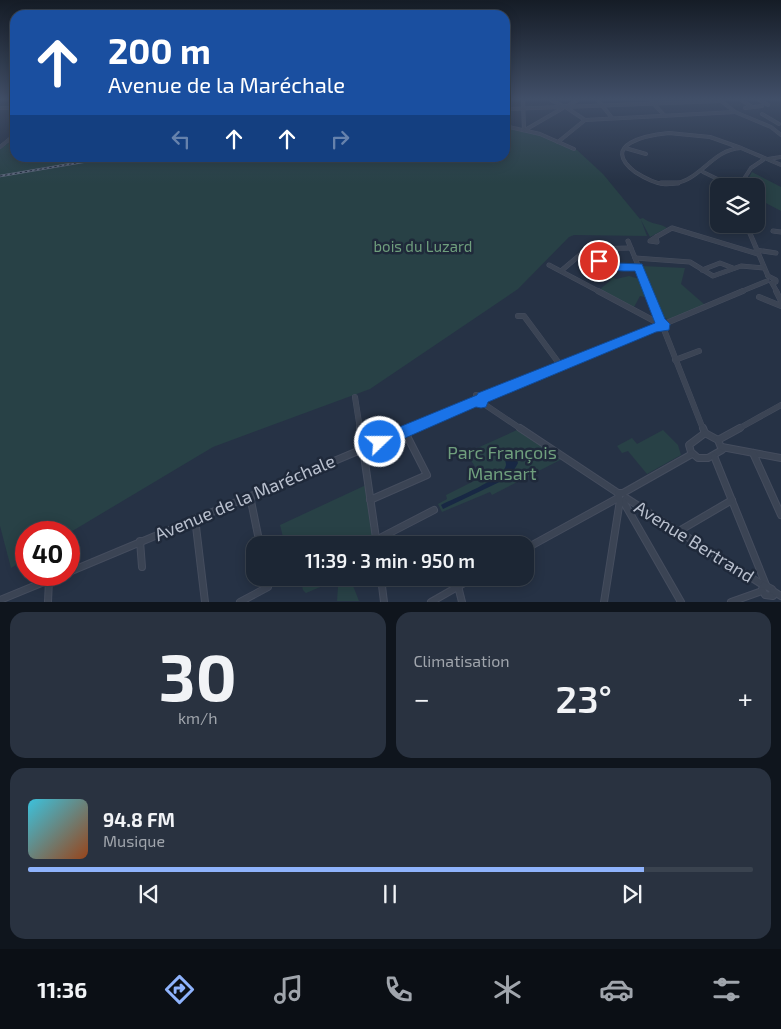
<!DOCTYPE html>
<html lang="fr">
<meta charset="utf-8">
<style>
body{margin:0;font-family:"Exo 2",sans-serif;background:#293240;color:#f1f3f6;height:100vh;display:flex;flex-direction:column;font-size:19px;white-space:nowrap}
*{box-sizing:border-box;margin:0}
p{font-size:16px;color:#a0a5ac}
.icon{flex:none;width:28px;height:28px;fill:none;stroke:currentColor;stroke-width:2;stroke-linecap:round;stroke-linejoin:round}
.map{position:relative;height:602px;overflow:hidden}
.panel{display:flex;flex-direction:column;gap:10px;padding:10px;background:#0f151d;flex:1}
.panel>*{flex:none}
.hud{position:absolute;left:10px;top:10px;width:500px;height:152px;border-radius:15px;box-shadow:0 2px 12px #0003,0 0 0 1px #3a434f;background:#1a4fa0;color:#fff;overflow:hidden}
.controls{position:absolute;left:710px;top:178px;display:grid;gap:10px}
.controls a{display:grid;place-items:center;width:55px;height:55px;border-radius:10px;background:#1c2634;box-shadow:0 2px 12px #0003,0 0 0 1px #3a434f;font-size:25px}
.speed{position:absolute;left:15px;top:521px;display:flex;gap:10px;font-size:25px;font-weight:700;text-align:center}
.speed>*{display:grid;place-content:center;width:65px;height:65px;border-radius:50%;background:#1c2634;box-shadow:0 2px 12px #0003,0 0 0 1px #3a434f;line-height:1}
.speed .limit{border:8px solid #d22;background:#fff;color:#111}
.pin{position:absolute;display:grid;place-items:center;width:42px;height:42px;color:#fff;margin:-21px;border:2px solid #fff;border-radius:50%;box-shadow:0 1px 5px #0007}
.me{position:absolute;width:55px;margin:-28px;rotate:68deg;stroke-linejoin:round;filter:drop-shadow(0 0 4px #0008)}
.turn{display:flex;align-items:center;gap:18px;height:105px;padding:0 15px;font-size:22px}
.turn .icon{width:65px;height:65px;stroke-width:2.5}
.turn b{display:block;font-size:35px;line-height:42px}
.lanes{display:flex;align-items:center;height:48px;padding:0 15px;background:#0003;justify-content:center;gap:25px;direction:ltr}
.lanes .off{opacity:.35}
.big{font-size:38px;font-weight:600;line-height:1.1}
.panel .widget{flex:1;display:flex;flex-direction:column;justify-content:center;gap:8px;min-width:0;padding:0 18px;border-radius:15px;background:#293240}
.panel .dial{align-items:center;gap:0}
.dial b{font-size:65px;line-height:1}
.song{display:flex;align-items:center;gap:15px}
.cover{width:60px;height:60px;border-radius:8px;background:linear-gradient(135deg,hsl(190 70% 55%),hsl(20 70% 35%))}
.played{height:5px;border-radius:2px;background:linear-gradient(90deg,#8fb3fc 85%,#3a434f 85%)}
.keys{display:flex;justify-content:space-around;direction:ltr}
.heat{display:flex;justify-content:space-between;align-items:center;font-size:28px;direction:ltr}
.panel .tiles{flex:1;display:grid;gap:10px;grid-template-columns:1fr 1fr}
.widget:last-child{grid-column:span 2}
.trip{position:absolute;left:246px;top:536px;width:288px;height:50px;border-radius:15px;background:#1c2634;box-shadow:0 2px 12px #0003,0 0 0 1px #3a434f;font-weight:600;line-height:50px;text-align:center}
.dock{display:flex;height:80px;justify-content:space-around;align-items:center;background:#0b0f15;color:#a0a5ac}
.dock .icon{width:35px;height:35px}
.dock .selected{color:#8fb3fc}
.dock b{font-size:22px;color:#f1f3f6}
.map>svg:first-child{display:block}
.green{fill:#284146}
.water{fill:#182844}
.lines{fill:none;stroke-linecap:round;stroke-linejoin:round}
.minor-far3-casing{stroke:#454d5e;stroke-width:4}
.minor-far2-casing{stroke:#454d5e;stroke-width:5}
.minor-far1-casing{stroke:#454d5e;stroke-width:6}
.minor-casing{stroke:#454d5e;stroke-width:8}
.minor-far3{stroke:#3b4454;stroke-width:3}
.minor-far2{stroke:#3b4454;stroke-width:4}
.minor-far1{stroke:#3b4454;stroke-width:5}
.minor{stroke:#3b4454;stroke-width:6}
.rail-casing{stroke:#5d687b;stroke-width:2.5}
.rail{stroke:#1f293a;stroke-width:1;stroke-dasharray:2.5;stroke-linecap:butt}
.route{fill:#1a73e8;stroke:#114b97}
.labels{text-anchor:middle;stroke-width:5;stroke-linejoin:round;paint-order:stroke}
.park-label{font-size:15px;fill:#6f9f7d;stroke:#1f293a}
.near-park-label{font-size:18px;fill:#6f9f7d;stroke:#1f293a}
.near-street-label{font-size:18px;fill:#b9c0ce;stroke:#1f293a}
</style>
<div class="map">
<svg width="781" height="602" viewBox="0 0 781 602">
<rect width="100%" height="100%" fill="#263245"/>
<g class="green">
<path d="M505,127L540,135L577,150L603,174L640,219L643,218C652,225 660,223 667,228L650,237L641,220L647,236L574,235L569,237L518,289L370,389L213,447L69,533L26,532V559L11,568L0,526V149L12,141L15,135V158H505Z"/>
<path d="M752,172L781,187V211L756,198V186H744Z"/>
<path d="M641,266L685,268L681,284L705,305L669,320L660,315Z"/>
<path d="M594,268L616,279L629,276L643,280L650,298L640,296L633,309L599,290L611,280L607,276L594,270Z"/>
<path d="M517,430L562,459L492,495L490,492L442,512L438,504L447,499L446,495L482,477L466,453Z"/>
<path d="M663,430L678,445L681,455L647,474L628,451L622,453L617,446L632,438L637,444Z"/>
<path d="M366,485L375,545H285L280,525Z"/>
<path d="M300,578H350L359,601H337L338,587L332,582L306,593L303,590Z"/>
</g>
<path class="water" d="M508,453L515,455L518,463L510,477L443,509L441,505C454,498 504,479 506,465C506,462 505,460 503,457Z"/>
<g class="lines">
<g class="minor-far3-casing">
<g id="minor-far3">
<path d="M523,99L524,130"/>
<path d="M549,99L563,106"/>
<path d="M597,99L612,118"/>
<path d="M649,99L665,116"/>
<path d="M740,99L752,107"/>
<path d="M758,99L768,105"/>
<path d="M720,100L735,112L771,127L781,135"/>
<path d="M567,106L563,107L721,101"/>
<path d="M568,106L579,99"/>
<path d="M0,108H15"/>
<path d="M567,108L585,120"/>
<path d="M745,108L762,106"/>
<path d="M505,109L563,107"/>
<path d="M762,114L779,124"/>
<path d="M505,126L540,134L574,149"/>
<path d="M525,130L563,108"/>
<path d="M669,133L710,137L741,148C708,150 700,187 663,184C653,183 643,177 635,172C599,144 648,135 669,133Z"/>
<path d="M558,142L585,120L735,112"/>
<path d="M0,147L11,138L15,130"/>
<path d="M625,148L646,154"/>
<path d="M741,148L781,165"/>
<path d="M768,159L781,157"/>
<path d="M703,172L730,185"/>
<path d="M740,185L751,168L763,160"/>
</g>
</g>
<g class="minor-far2-casing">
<g id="minor-far2">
<path d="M661,183H678"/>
<path d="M728,183L733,186"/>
<path d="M739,186L741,183"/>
<path d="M746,224L768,276"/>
<path d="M773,231L781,232"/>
<path d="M656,237L657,242L650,241Z"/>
<path d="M656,237L672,228L758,254"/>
<path d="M628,241L649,292"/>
<path d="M591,249C604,267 618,267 639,267"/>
<path d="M756,250L776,253"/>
<path d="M635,258L690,262L713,276L741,266L764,268"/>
<path d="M549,265L600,292"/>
<path d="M702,270L720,263L733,268"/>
<path d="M561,271L587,249L631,248"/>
<path d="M768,276L776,280V282L772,283"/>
<path d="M772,283L777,292"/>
<path d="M740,292L767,281"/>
</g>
</g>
<g class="minor-far1-casing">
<g id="minor-far1">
<path d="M598,291L658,323"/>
<path d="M648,291L661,322"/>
<path d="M776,291L781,301"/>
<path d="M759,297L781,306"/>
<path d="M518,316H524L561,366"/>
<path d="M663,327L703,429"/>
<path d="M675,360L699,351"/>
<path d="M355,397L360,429"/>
<path d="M483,397L655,327H664V324L743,291"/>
<path d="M476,401V395L483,397"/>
<path d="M481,402L521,429"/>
<path d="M410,429L476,401"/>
<path d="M738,429L781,405"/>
</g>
</g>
<g class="minor-casing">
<g id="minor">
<path d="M360,428L377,545"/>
<path d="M520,428L618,493"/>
<path d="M703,428L705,433"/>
<path d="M705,433L718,440L722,450L708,458H698L691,452L689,445Z"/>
<path d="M718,440L740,428"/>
<path d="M722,447L781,458"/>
<path d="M753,453L781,515"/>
<path d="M714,456L766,585"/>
<path d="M250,496L260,545"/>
<path d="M626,498L763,585"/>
<path d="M370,500L427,475L405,432"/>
<path d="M623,501L681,602"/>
<path d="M195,518L205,602"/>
<path d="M679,531L732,500"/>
<path d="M376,540L434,510"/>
<path d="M140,541L142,567"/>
<path d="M525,549L618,498"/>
<path d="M69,572L413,428"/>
<path d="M381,578L384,602"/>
<path d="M764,585L772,589L773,596L765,595L762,589Z"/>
<path d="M458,586L462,602"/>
<path d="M773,591L781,596"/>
<path d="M0,600L61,575"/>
<path d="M48,602L49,580"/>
<path d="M240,602L268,587L266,578"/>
<path d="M431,602L473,578"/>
<path d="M604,602L620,500L618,493H623L692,454"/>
<path d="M731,602L762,591"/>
</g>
</g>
<use href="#minor-far3" class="minor-far3"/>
<use href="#minor-far2" class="minor-far2"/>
<use href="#minor-far1" class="minor-far1"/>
<use href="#minor" class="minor"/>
<g class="rail-casing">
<path id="rail" d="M0,176L106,158"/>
</g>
<use href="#rail" class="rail"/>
</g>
<linearGradient id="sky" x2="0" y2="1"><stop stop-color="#151c26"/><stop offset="0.54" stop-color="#414f68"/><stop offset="1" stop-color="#414f68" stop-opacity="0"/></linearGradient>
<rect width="781" height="183" fill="url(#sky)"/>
<path class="route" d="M599,257L616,263L642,264L665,319L670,324L669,330L656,332L488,402L486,407L481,408L476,407L380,449L375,447L373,442L375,437L477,395L478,393L655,323L635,271C621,271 604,272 594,261L596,258Z"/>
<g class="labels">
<g class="park-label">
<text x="423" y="252">bois du Luzard</text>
</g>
<g class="near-park-label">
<text x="502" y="459">Parc François<tspan x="502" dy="21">Mansart</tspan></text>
</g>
<g class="near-street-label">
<text transform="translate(245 498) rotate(-23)" y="6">Avenue de la Maréchale</text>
<text transform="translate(694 542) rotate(32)" y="6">Avenue Bertrand</text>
</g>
</g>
</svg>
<div class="controls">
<a><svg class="icon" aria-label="layers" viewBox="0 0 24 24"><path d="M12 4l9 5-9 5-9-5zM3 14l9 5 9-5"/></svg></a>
</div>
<div class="speed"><div class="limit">40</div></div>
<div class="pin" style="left:599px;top:261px;background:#d93025"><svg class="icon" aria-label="arrive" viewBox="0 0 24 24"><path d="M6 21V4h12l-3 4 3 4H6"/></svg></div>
<svg class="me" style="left:380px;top:442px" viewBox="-20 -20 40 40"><circle r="17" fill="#1a73e8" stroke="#fff" stroke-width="3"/><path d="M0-11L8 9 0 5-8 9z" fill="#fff"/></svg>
<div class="trip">11:39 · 3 min · 950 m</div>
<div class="hud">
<div class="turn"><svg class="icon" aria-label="ahead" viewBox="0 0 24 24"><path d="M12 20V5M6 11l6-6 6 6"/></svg><div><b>200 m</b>Avenue de la Maréchale</div></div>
<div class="lanes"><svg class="icon off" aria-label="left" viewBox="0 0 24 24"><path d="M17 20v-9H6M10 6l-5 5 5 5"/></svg><svg class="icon" aria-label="ahead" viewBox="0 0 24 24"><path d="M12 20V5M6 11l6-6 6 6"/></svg><svg class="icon" aria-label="ahead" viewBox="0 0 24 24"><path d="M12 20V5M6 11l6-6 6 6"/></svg><svg class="icon off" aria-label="right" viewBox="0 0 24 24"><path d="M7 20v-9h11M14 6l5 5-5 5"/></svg></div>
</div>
</div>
<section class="panel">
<div class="tiles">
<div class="widget dial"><b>30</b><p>km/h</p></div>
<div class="widget"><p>Climatisation</p>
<div class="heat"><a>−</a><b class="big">23°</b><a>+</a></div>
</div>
<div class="widget">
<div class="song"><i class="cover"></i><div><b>94.8 FM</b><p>Musique</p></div></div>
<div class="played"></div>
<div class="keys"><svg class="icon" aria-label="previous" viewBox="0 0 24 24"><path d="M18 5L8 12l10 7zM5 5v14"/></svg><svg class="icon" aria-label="pause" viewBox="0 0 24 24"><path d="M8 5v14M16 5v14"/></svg><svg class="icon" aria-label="next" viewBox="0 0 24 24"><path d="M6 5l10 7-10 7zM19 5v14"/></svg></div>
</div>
</div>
</section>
<nav class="dock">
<b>11:36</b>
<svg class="icon selected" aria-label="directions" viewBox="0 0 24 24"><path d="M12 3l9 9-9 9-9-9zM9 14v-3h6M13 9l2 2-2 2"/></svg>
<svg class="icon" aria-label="music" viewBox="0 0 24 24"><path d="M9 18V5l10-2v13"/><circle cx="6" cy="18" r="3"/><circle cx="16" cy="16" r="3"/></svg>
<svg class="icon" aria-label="phone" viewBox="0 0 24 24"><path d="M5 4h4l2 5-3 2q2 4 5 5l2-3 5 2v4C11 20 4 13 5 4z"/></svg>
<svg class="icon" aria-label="climate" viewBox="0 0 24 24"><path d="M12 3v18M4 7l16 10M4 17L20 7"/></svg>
<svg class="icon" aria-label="car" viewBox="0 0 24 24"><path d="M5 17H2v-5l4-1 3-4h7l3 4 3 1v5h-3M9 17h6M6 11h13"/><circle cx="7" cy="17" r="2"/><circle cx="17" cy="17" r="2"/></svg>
<svg class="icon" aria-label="filters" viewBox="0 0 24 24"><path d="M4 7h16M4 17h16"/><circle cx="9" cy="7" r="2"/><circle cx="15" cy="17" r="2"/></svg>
</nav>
